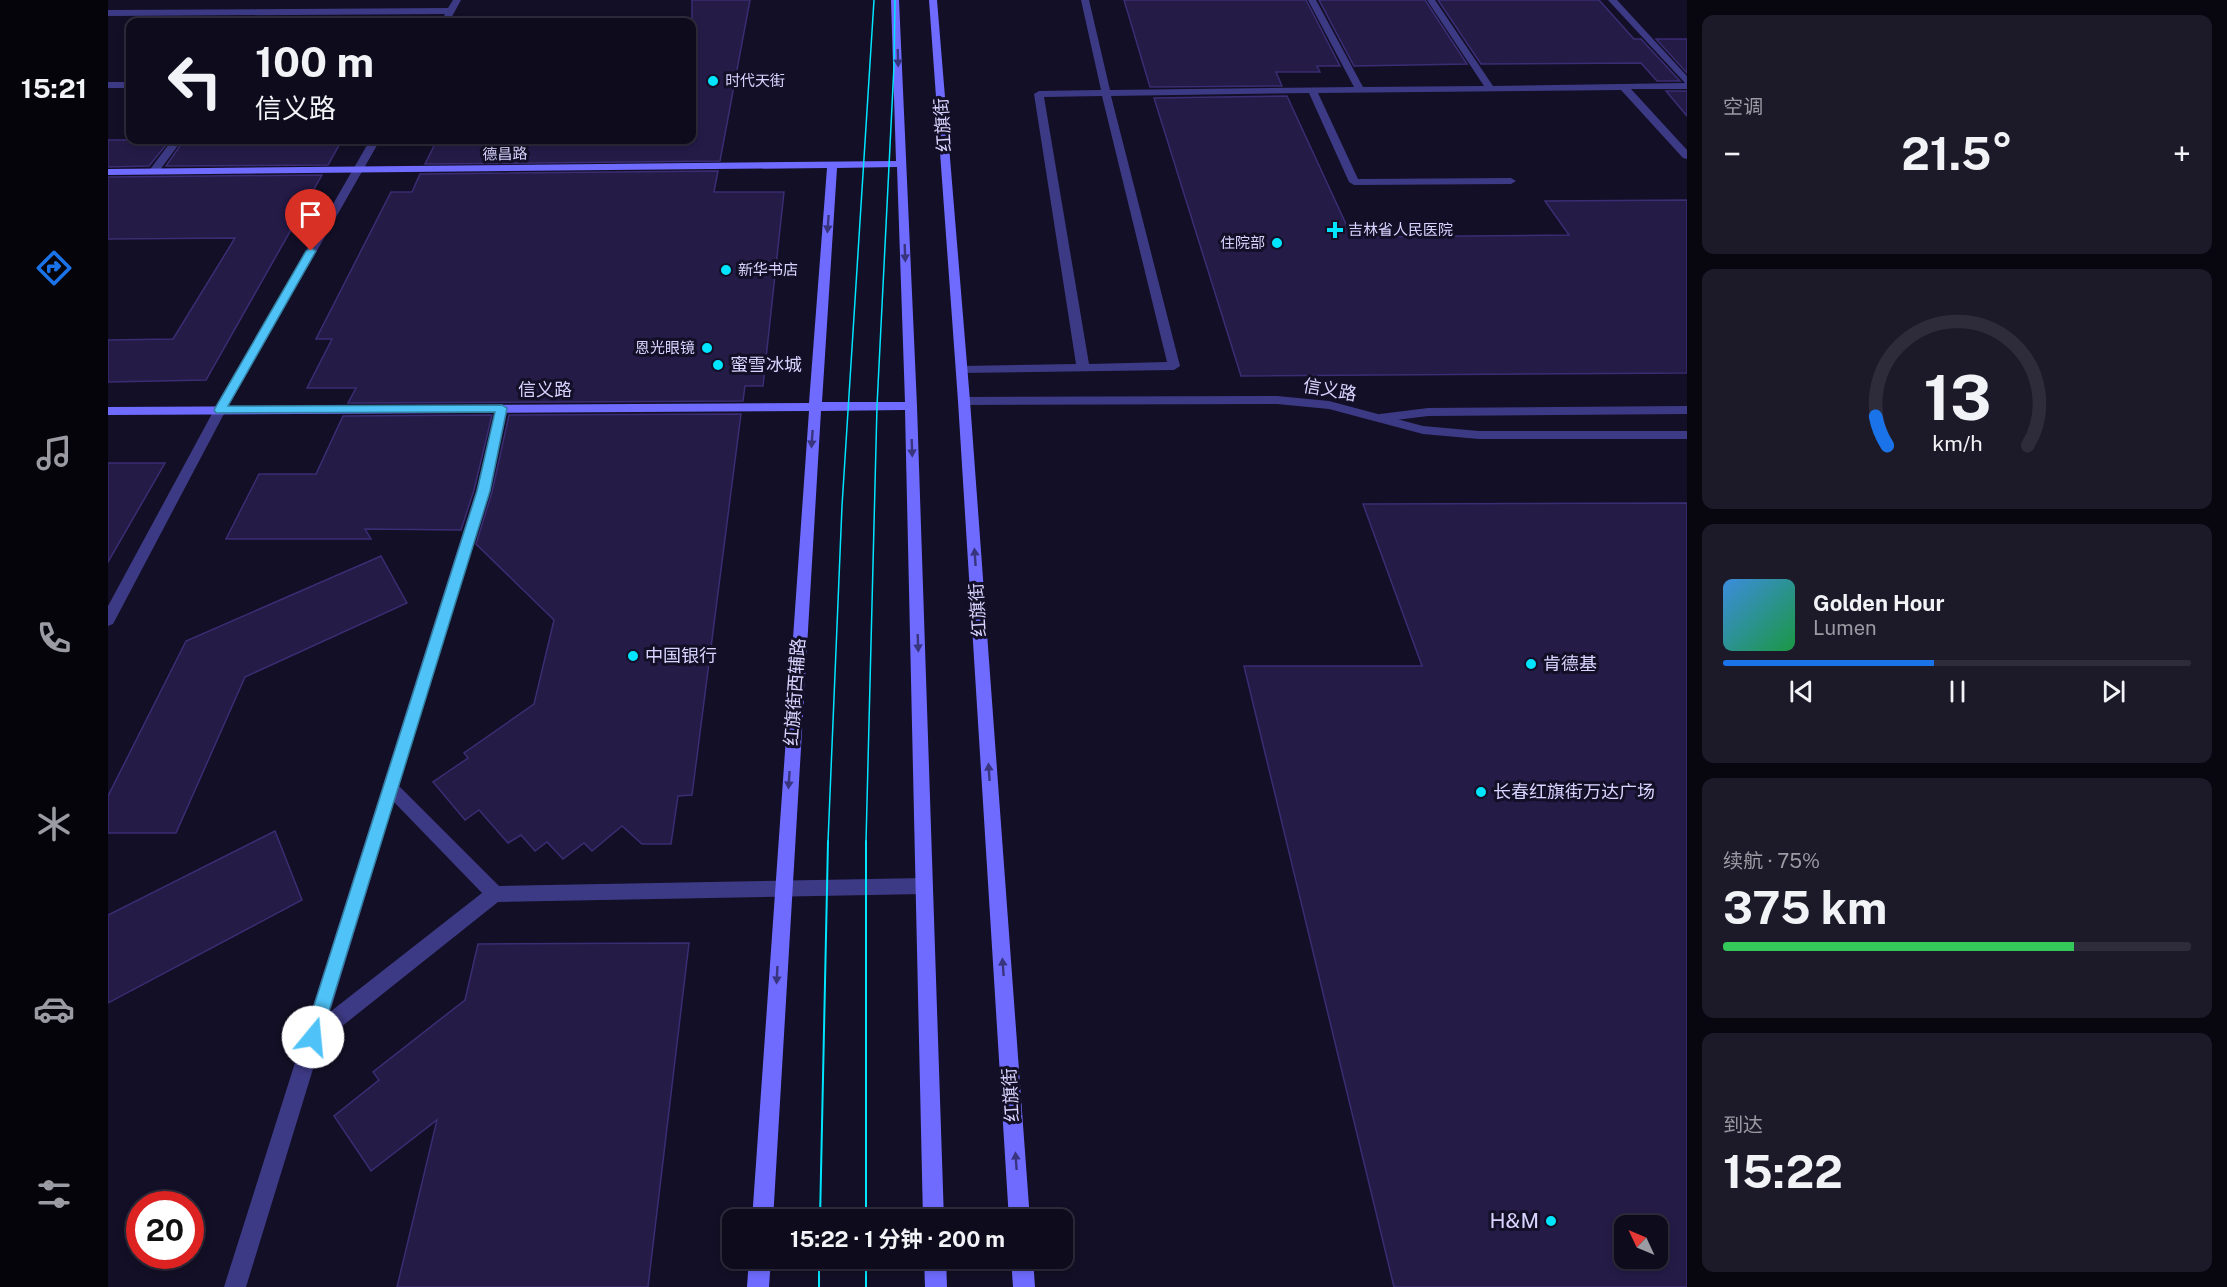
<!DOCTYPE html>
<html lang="zh">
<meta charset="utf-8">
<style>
body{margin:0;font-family:"Public Sans","Noto Sans SC",sans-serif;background:#1c1929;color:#f1f3f6;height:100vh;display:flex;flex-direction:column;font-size:22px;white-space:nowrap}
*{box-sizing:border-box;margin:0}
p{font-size:20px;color:#9b9ba3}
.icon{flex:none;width:33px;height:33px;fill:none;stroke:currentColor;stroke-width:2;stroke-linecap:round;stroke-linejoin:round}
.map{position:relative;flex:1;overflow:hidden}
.sheet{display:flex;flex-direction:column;gap:15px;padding:15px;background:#08060f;width:540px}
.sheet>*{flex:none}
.banner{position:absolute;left:18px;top:18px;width:570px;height:126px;border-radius:12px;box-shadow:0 3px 9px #0003,0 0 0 2px #2e2b3b;background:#0e0b1c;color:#f1f3f6;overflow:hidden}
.needle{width:39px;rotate:314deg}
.controls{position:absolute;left:1506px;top:1215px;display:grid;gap:12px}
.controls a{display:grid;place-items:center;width:54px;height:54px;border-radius:12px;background:#0e0b1c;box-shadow:0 3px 9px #0003,0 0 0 2px #2e2b3b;font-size:30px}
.speed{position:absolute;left:18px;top:1191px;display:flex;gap:12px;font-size:30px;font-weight:700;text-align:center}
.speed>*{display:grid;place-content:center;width:78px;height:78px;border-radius:50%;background:#0e0b1c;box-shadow:0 3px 9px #0003,0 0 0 2px #2e2b3b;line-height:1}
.speed .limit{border:9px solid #d22;background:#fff;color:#111}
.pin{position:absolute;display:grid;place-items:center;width:51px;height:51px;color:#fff;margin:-62px -26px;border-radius:50% 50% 50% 0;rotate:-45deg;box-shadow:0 0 6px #0007}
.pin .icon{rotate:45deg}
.me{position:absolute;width:66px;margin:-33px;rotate:17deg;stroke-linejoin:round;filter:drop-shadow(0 0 4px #0008)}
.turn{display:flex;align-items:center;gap:21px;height:126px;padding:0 30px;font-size:27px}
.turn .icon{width:78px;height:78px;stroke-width:2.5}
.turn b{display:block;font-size:42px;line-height:51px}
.big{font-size:45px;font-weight:700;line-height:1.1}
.sheet .widget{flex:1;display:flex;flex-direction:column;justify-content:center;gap:9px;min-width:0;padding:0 21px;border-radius:12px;background:#1c1929}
.sheet .dial{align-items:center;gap:0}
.dial svg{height:156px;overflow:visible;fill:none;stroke:#2e2b3b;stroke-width:7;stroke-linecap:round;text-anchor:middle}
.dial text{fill:#f1f3f6;stroke:none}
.song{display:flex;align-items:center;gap:18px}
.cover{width:72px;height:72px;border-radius:9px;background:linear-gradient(135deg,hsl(210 70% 55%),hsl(140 70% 35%))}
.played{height:6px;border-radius:3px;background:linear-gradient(90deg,#1a73e8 45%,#2e2b3b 45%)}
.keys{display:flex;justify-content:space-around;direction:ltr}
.heat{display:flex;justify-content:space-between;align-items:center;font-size:33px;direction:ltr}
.charge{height:9px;border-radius:4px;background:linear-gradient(90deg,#34c759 75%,#2e2b3b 0)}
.trip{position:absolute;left:614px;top:1209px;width:351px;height:60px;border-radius:12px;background:#0e0b1c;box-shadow:0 3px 9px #0003,0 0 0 2px #2e2b3b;font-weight:700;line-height:60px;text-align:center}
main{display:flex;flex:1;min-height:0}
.tab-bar{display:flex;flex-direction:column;width:108px;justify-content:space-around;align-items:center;background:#06040b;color:#9b9ba3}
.tab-bar .icon{width:42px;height:42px}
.tab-bar .current{color:#1a73e8}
.tab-bar b{font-size:27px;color:#f1f3f6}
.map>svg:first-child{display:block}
.building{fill:#241b47;stroke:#3b2d73;stroke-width:1.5;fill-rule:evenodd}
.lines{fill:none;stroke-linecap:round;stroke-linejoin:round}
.lane{fill:#3d3a85;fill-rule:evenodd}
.street{fill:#3d3a85;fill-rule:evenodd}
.secondary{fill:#6f6bff;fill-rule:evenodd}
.tram-far1{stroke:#00e5ff;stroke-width:1.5}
.tram{stroke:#00e5ff;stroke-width:2}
.oneway{fill:#38347d}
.route{fill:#4fc3f7;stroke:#337fa1;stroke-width:1.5}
.poi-dot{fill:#00e5ff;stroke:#130f26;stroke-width:2}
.labels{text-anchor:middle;stroke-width:6;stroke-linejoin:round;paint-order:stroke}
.far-poi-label{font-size:15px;fill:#d9d4ff;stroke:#130f26;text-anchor:start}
.far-street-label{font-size:15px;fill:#d9d4ff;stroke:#130f26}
.street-label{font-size:18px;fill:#d9d4ff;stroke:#130f26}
.poi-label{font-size:18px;fill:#d9d4ff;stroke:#130f26;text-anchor:start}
.near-poi-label{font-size:21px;fill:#d9d4ff;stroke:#130f26;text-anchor:end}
</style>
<main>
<nav class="tab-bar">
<b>15:21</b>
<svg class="icon current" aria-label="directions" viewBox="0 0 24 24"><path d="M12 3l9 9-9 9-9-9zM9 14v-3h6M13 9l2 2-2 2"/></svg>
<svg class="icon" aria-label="music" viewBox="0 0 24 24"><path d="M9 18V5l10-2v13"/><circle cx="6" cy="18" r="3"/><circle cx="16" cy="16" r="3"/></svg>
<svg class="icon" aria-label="phone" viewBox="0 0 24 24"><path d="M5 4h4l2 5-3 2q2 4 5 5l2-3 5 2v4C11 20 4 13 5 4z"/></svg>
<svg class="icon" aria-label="climate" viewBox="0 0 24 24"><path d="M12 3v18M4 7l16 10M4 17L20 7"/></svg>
<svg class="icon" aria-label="car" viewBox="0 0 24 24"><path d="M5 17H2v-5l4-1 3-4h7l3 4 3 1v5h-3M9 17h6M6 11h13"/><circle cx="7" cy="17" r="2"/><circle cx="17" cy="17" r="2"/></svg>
<svg class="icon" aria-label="filters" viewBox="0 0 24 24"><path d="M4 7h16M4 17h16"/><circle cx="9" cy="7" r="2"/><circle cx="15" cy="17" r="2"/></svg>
</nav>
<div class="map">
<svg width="1579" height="1287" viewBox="0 0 1579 1287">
<rect width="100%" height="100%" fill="#130f26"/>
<g class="building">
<path d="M584,0H642L612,161L317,164L329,140H584Z"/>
<path d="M1016,0H1198L1232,66H1209L1212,72H1168L1174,86L1042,87Z"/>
<path d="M1211,0H1317L1359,64L1246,66Z"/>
<path d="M1330,0H1491L1526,39H1533L1572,81H1549L1533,63L1373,64Z"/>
<path d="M1548,39H1579V73Z"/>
<path d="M1558,91H1579V116Z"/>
<path d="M1179,96L1244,237L1461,235L1437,201L1579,200V373L1133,376L1046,98Z"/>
<path d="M0,140H62L41,166L0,167Z"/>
<path d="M76,140H234L220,165L58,166Z"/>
<path d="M610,171L606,192H676L655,386H637L635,401L240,403L248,388H199L224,339H208L283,192H304L312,174Z"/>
<path d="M214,175L98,380L0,382V340L65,339L127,238L0,239V177Z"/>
<path d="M633,414L584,795L570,796L563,844H534L514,826L484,851L476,843L455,859L439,842L427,851L413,835L400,843L371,810L357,820L325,782L360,758L356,753L426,704L446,620L368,544L384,492L401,415Z"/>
<path d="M384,415L366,490L353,530L257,529L263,539H118L151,474H208L235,416Z"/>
<path d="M0,463H57L0,562Z"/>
<path d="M1579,503V1287H1286L1136,666H1314L1255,504ZM1516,1226H1550V1258H1516Z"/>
<path d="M273,556L299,603L137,677L68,833H0V796L78,641Z"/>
<path d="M167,831L194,900L0,1003V915Z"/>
<path d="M581,943L540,1287H289L329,1120L263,1171L226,1116L271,1080L265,1072L357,1000L370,944Z"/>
</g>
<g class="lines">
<g class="lane">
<path d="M973,0H981L1002,90L1246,87L1200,0H1208L1255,87L1376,86L1319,0H1327L1385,86L1577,83L1500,0H1509L1579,76V89H1523L1579,150V159L1575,158L1513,90L1210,93L1250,179L1403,178L1408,181L1403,184L1246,185L1241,182L1201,93L1003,96L1072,366L1066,370L850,373V367L854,366L968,364L926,94L931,91L993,90ZM994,96L1059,362L981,364L936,97Z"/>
<rect x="0" y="82" width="22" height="6"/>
<path d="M64,140H74L49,174H41L40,172Z"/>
<path d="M394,404L400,408L382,491L291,786L391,886L816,878L822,880L825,886L822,892L816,894L390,902L213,1043L138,1287H116L368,491L388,408ZM286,802L374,893L222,1012Z"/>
<path d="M112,406L118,410L5,624L0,626V606L106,410Z"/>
<path d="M1579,406V414L1320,416L1272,422L1266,418L1272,414L1320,408Z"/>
</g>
<g class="street">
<path d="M345,0H353L341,22H333L337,14L0,16V10L340,8Z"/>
<path d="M262,140H272L118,410L112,414L108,413L106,410Z"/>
<path d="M1169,396L1221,401L1315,426L1371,431H1579V439H1371L1315,434L1221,409L1169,404L856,405L850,401L856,397Z"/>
</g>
<g class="secondary">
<path d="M783,0H791L809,406L836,1220H815L797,410L713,411L665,1220H644L701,411L0,415V407L701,403L719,168L0,175V169L788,161ZM789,167L797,402H714L729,168Z"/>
<path d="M821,0H829L862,401L922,1220H901L850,401Z"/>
<path d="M641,1258H663L661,1287H639Z"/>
<path d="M816,1258H838L839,1287H817Z"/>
<path d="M903,1258H925L927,1287H905Z"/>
</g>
<g class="tram-far1">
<path d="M720,842L734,506L766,0"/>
<path d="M758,842L769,406L786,66L787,0"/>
</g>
<g class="tram">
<path d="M712,1220L720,841"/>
<path d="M758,1220V841"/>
<path d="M711,1258V1287"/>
<path d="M758,1258V1287"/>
</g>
</g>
<defs><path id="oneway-solid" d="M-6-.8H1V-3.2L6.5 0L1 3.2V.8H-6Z" transform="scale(1.5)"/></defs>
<g class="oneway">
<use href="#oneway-solid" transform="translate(790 58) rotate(88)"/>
<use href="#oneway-solid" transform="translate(720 224) rotate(94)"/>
<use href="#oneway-solid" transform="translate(797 253) rotate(88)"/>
<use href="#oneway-solid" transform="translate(704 439) rotate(94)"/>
<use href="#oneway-solid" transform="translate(804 448) rotate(88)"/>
<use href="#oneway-solid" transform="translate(867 557) rotate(-94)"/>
<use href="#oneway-solid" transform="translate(810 643) rotate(88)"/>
<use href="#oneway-solid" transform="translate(881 772) rotate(-94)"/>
<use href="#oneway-solid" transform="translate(681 780) rotate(94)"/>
<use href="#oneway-solid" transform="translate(895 967) rotate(-94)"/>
<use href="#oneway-solid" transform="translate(669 975) rotate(93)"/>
<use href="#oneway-solid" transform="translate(908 1161) rotate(-94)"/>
</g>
<path class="route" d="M203,248L208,251L120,406L394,405L399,408L382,491L213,1037L211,1043L205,1046L199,1043L196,1037L369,491L387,412L108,413L106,410L198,251Z"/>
<g class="poi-dot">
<circle cx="605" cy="81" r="6"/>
<path d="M1224 221h6v6h6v6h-6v6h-6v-6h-6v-6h6z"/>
<circle cx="1169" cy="243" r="6"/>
<circle cx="618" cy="270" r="6"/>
<circle cx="599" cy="348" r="6"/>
<circle cx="610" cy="365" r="6"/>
<circle cx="525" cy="656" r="6"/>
<circle cx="1423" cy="664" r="6"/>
<circle cx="1373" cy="792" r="6"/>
<circle cx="1443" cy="1221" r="6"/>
</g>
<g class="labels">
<g class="far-poi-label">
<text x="617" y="86">时代天街</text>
<text x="1240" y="235">吉林省人民医院</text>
<text x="1157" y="248" text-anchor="end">住院部</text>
<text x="630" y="275">新华书店</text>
<text x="587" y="353" text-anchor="end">恩光眼镜</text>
</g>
<g class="far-street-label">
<text transform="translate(397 154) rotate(-1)" y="5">德昌路</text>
</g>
<g class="street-label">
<text transform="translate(835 125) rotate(-94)" y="6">红旗街</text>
<text x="437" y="396">信义路</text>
<text transform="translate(1222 390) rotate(10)" y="6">信义路</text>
<text transform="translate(870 610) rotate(-94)" y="6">红旗街</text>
<text transform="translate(687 692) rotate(-86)" y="6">红旗街西辅路</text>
<text transform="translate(903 1095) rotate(-94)" y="6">红旗街</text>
</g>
<g class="poi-label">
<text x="622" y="371">蜜雪冰城</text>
<text x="537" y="662">中国银行</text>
<text x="1435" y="670">肯德基</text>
<text x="1385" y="798">长春红旗街万达广场</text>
</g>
<g class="near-poi-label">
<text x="1431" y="1228">H&amp;M</text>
</g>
</g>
</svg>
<div class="controls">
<a><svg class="needle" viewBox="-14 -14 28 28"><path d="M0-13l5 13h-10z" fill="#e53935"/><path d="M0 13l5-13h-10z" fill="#9b9ba3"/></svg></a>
</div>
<div class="speed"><div class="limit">20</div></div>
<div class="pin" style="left:203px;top:251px;background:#d93025"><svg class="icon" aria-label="arrive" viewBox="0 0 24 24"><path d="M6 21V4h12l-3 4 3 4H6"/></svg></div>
<svg class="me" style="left:205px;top:1037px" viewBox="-20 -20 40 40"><circle r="19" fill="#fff"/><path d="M0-13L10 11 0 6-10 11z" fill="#4fc3f7"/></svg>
<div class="trip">15:22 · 1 分钟 · 200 m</div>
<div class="banner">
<div class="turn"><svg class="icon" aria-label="left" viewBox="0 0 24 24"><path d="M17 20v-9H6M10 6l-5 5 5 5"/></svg><div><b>100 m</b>信义路</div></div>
</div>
</div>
<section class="sheet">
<div class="widget"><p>空调</p>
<div class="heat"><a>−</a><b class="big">21.5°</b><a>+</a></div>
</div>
<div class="widget dial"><svg viewBox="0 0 100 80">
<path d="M14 69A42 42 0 1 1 86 69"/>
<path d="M14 69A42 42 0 0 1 8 54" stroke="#1a73e8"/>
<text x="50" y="56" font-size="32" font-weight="700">13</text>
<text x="50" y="72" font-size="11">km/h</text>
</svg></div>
<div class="widget">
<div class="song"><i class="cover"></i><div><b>Golden Hour</b><p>Lumen</p></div></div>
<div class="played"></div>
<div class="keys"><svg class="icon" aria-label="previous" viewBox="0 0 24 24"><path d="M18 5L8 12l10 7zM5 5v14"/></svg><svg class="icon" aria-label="pause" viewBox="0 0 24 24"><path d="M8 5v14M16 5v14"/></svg><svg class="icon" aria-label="next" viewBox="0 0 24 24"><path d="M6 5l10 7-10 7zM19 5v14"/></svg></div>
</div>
<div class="widget"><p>续航 · 75%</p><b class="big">375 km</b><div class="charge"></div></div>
<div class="widget"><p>到达</p><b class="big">15:22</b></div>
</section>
</main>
